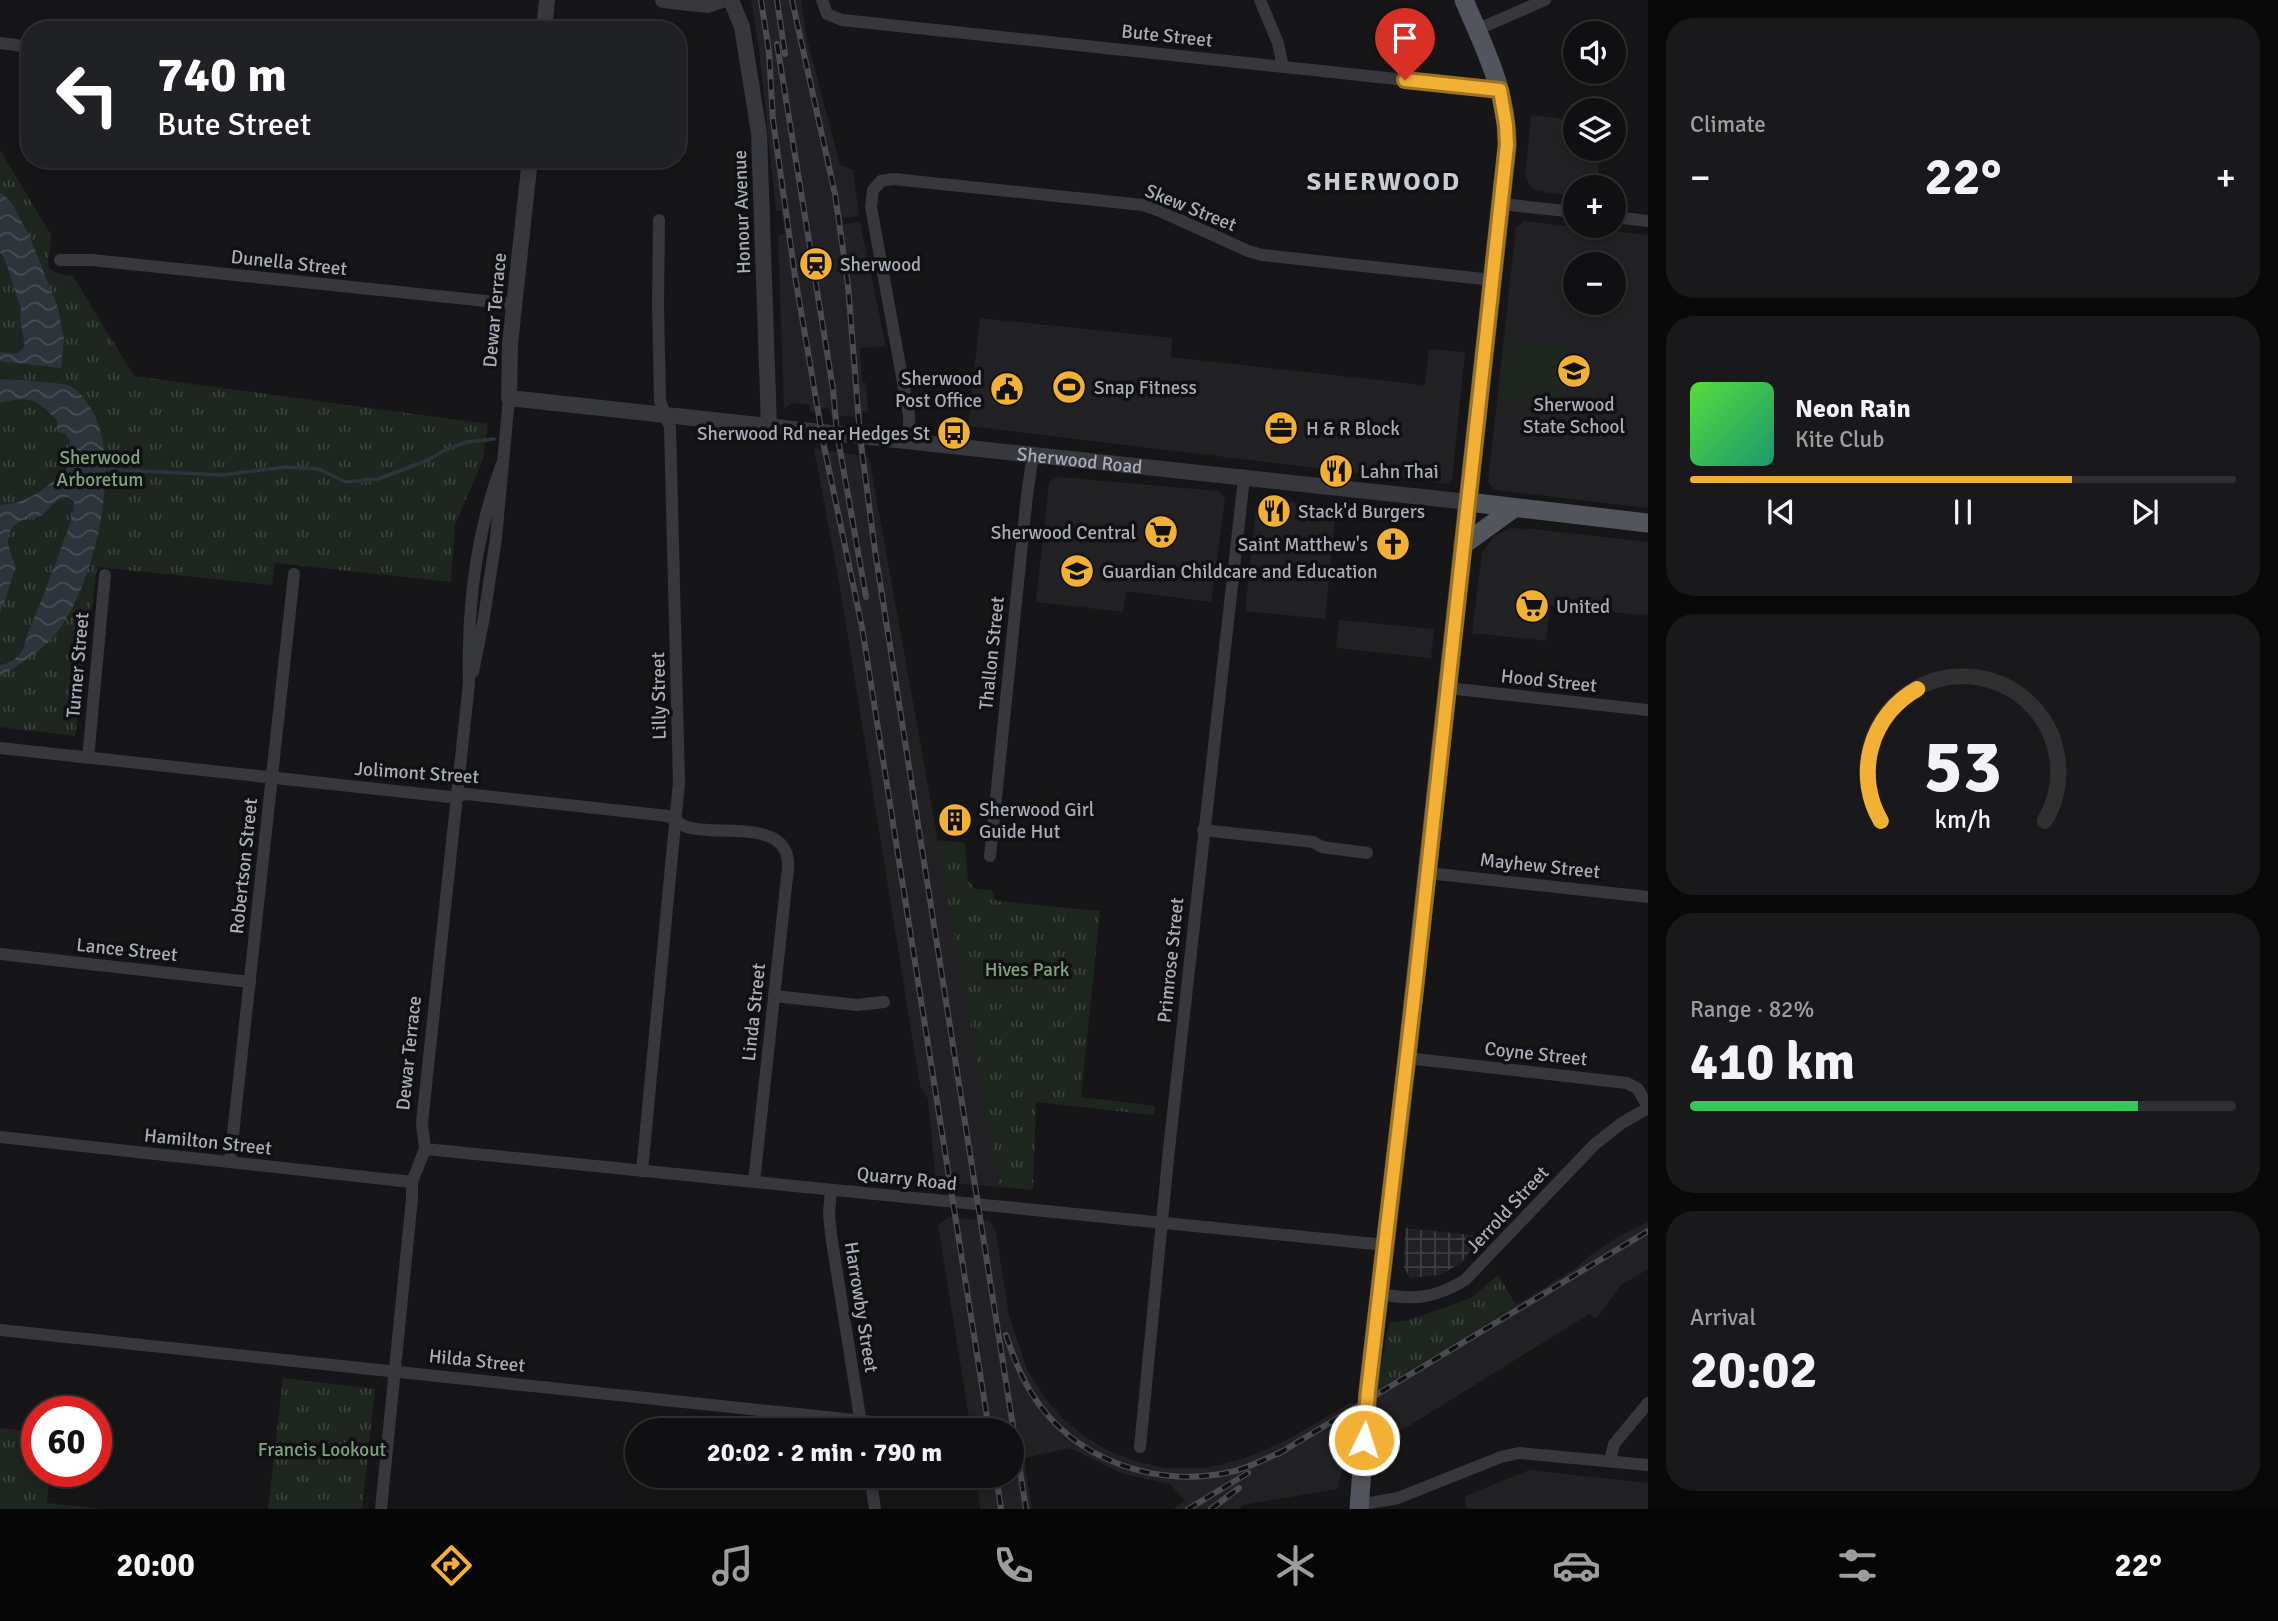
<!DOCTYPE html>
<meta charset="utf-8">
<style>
body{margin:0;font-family:Signika,sans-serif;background:#19191b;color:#f1f3f6;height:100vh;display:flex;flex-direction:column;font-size:26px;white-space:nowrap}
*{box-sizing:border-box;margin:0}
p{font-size:23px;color:#9c9d9f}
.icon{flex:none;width:38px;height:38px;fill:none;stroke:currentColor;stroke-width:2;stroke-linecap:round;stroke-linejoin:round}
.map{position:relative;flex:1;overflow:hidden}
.sheet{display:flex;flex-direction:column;gap:18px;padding:18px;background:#09090a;width:630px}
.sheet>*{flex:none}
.top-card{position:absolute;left:21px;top:21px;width:665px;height:147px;border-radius:28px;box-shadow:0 4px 10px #0003,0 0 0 2px #303032;background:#202124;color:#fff;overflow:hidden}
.tools{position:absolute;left:1563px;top:21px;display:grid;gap:14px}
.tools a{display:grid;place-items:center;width:63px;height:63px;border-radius:50%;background:#101012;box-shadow:0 4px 10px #0003,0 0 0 2px #303032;font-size:35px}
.speed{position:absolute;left:21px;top:1396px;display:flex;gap:14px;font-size:35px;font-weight:700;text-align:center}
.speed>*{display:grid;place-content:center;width:91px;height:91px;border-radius:50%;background:#101012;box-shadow:0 4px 10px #0003,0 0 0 2px #303032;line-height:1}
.speed .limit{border:10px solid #d22;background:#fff;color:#111}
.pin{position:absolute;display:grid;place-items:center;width:60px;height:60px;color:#fff;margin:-72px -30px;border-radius:50% 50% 50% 0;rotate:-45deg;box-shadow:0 0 7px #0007}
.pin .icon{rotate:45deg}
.me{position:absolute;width:77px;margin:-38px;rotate:4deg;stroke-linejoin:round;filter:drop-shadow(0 0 5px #0008)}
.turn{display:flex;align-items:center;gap:24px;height:147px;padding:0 21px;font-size:32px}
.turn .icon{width:91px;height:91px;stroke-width:2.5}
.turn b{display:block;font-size:49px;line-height:60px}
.big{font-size:52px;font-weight:800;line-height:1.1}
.sheet .card{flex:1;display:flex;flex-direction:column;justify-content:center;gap:10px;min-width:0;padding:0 24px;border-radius:28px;background:#19191b}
.sheet .dial{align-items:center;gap:0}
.dial svg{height:182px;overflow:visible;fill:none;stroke:#303032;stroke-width:7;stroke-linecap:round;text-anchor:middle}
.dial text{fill:#f1f3f6;stroke:none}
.song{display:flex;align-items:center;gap:21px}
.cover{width:84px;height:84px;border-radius:10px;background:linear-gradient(135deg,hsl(110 70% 55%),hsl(160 70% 35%))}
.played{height:7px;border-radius:4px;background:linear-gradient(90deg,#f2b134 70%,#303032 70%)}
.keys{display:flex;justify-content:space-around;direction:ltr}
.heat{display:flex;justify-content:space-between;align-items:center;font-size:38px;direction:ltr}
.charge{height:10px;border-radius:5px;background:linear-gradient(90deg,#34c759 82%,#303032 0)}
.trip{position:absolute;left:625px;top:1418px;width:399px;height:70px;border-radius:35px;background:#101012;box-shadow:0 4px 10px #0003,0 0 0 2px #303032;font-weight:800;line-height:70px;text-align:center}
.tabs{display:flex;height:112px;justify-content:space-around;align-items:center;background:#060607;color:#9c9d9f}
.tabs .icon{width:49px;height:49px}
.tabs .active{color:#f2b134}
.tabs b{font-size:32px;color:#f1f3f6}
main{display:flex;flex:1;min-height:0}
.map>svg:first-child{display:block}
.built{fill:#222225;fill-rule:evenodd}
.industrial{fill:url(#industrial-grid)}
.park{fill:url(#park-tufts)}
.pitch{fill:#1e261f}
.water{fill:url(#water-waves)}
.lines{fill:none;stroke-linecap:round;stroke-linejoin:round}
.stream{stroke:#2c353c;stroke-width:3.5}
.minor{stroke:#37383d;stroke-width:12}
.tertiary{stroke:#37383d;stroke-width:16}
.primary{stroke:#53555c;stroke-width:19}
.rail-casing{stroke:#4a4c52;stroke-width:6}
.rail{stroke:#111113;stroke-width:3.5;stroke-dasharray:10;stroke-linecap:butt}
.route-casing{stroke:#9d7322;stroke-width:18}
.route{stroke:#f2b134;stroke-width:12}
.labels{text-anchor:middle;stroke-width:7;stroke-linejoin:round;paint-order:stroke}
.street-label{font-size:19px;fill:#a8adb8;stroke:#111113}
.poi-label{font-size:19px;fill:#a8adb8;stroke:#111113;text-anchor:start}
.park-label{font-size:19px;fill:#7fa381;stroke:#111113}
.district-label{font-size:26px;font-weight:bold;letter-spacing:2px;fill:#c9ccd4;stroke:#111113}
</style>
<main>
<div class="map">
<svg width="1648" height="1509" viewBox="0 0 1648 1509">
<defs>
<pattern id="industrial-grid" width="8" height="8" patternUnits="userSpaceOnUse" patternTransform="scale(1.75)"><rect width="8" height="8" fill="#222225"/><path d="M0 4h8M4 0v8" fill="none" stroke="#3f3f43"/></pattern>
<pattern id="park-tufts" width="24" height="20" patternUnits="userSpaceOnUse" patternTransform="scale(1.75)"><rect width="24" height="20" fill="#1e261f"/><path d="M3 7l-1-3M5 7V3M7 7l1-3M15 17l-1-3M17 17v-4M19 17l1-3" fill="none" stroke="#3c433d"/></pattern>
<pattern id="water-waves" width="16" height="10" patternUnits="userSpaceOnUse" patternTransform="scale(1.75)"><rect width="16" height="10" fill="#2c353c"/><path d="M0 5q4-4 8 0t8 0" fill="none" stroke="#485056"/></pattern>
</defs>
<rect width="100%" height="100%" fill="#161618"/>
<g class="built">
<path d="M751,0H801L807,39L840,165L853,170L859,216L843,218L844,224L860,222L886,346L860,348L862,382L866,383L868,412L863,411V417L831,416L829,407L810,412L811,405L792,403L784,409L778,235L785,234L781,211H776L759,50Z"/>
<path d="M1531,115L1575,120V149H1601L1597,187H1575V196L1536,191L1530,186L1525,176Z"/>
<path d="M1524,221L1648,235V508L1495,490L1488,482L1516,227ZM1575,264H1614V303H1575Z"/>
<path d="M980,318L1172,338L1171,357L1425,385L1429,349L1465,352L1452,480L1449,484L968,426Z"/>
<path d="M814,448L869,457L1000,1187L936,1182L928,1099L920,1086L841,593Z"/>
<path d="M1058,477L1219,491L1225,499L1211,602L1126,591L1123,612L1036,602L1049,482Z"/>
<path d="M1265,500L1336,507L1325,619L1245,611L1256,508Z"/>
<path d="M1510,528L1533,529L1648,542V616L1550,605L1546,641L1472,633L1482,553L1494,536Z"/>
<path d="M1339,620L1434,629L1431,658L1336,648Z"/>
<path d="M948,1217L990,1221L996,1232L1009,1316L1027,1369L1045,1398L1063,1419L1087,1438L1111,1452L1136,1461L1166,1468H1205L1243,1459L1289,1439L1351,1402L1353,1404L1351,1423L1338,1489L1242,1505L1241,1509H1173L1185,1501L1170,1484L1123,1474L1070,1448L1024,1458L1032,1509H980L976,1475H1012V1430H971L938,1225Z"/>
<path d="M1648,1222V1269L1621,1285L1596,1319L1589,1314L1391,1437L1375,1409L1376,1391L1576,1268L1589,1256L1616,1238Z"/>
<path d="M1529,1470L1648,1483V1509H1466L1465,1496Z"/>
</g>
<path class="industrial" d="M1405,1228L1481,1236L1461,1263L1440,1275L1410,1278L1404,1268Z"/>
<g class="park">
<path d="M0,150L51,235C51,261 36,272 73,276L134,376L488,424L483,459L455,525L451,582L275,563L272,585L97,567L75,736L0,727Z"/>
<path d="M937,840L965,843L968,881L975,889L991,890L996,901L1100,911L1081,1097L1155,1106L1154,1115L1036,1102L1033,1190L1000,1187Z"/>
<path d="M1498,1275L1516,1305L1376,1391L1389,1323L1409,1320L1471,1298Z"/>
<path d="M283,1378L375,1389L362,1509H268Z"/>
<path d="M0,1428L37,1432V1472H50L47,1503L101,1509H0Z"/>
</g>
<path class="pitch" d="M1506,339L1566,345L1560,405L1555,408L1499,402Z"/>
<g class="water">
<path d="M0,192L11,202L28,233L58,308L64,339L61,368L0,361V352L17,354L25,346L20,319L21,309L5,260L0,252Z"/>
<path d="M0,379C14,380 60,382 70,386C81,392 88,403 94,414C122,470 93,593 52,638C37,655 18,665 0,677V665C10,663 16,660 22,651C26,643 27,633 31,625C43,598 51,575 61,548C67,529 73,523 74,501L68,497C53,499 54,506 42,515C36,519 28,517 21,521C0,532 9,550 16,567L0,614V505C29,504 51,485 71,464L67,453L70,442L66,434L57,432V420C36,399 29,395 0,403Z"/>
</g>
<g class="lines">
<g class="stream">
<path d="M104,469H116"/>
<path d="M120,470L222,475L286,467L318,469L346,482L378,479L428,460L447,449L467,442L494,439"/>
</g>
<g class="minor">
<path d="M822,0L827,14L842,20L1500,90"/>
<path d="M1260,0L1278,43L1283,67"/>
<path d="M1476,30L1545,0"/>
<path d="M0,43L30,47"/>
<path d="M1502,204L1575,212"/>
<path d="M1614,217L1648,221"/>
<path d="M60,260H92L514,304"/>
<path d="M909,441V415L871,207L873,190L881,181L893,179L1143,205L1160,211L1248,251L1262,255L1493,280"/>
<path d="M473,672L484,617L496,538L509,398"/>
<path d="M1447,688L1648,710"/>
<path d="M0,748L451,797L466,794L668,816C674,819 681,825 687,827C719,837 791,817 788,868L754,1182"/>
<path d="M88,758L105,575"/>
<path d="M1203,830L1313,842L1322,847L1367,853"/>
<path d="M990,856L1027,495L1033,455"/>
<path d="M1427,873L1648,897"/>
<path d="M0,954L250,982"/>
<path d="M774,996L857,1005L884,1002"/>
<path d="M1407,1058L1627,1083L1638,1089L1648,1107"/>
<path d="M0,1137L412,1182"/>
<path d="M425,1149L1385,1245"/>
<path d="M230,1162L294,574"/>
<path d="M642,1171L679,782L670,427L660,401L658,305L659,220"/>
<path d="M831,1190L829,1213L831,1235L862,1430"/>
<path d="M1379,1294C1414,1300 1434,1299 1465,1280L1595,1144L1622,1123L1648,1108"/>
<path d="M0,1330L950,1430"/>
<path d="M1140,1447L1169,1149L1244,478"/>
<path d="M1610,1461L1614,1444L1648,1403"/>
<path d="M870,1475L875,1509"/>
<path d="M1359,1505L1398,1498L1501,1457L1519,1453L1648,1465"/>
<path d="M381,1509L412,1198V1182L425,1149L422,1123L469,683C467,608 475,535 502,464"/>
</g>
<g class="tertiary">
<path d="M663,0L708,5L722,0"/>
<path d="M731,0L742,27L759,133L769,426"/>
<path d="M544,30L547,0"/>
<path id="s1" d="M530,159L510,344L509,398L1468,502"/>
</g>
<g class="primary">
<path d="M1468,502L1648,523"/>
<path d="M1463,545L1514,508"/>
<path d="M1359,1509L1368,1391L1407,1058L1507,146C1508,93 1484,47 1464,0"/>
</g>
<g class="rail-casing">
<g id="rail">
<path d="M761,0L769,52L773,120L795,276L824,446L862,627L989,1430"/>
<path d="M777,0L785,54"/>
<path d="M792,0L835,194L848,285L860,436L875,551L1026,1509"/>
<path d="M777,44L833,389L837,433L866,597"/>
<path d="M1006,1335C1013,1356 1020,1375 1032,1394C1074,1461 1159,1490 1235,1471C1252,1466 1268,1458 1285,1450"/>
<path d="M1278,1454L1648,1231"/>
<path d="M996,1475L1001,1509"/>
<path d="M1188,1509L1248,1473"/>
<path d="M1211,1509L1239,1488"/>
</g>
</g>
<use href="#rail" class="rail"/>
</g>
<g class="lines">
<g class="route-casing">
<path id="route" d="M1364,1440L1368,1391L1416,979L1507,145L1506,125L1500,90L1405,80"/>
</g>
<use href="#route" class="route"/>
</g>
<defs>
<g id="station-disc" transform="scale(1.75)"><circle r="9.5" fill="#f2b134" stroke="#111113"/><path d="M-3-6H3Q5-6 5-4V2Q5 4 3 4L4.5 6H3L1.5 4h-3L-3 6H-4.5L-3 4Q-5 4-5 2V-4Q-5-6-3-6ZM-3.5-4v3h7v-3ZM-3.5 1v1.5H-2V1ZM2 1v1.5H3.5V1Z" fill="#111"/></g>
<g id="school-disc" transform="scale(1.75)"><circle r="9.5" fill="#f2b134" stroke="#111113"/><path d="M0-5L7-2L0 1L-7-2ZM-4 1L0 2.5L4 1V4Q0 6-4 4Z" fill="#111"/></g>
<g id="stadium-disc" transform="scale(1.75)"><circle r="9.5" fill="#f2b134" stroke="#111113"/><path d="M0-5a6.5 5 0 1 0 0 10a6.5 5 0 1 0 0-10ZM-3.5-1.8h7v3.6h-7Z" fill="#111"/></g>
<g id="civic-disc" transform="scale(1.75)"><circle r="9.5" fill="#f2b134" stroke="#111113"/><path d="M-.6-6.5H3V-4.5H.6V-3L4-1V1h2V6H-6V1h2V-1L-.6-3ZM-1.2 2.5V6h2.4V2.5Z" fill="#111"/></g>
<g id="office-disc" transform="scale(1.75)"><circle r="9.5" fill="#f2b134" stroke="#111113"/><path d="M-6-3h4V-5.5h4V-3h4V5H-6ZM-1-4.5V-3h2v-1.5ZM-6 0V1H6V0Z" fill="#111"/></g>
<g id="bus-disc" transform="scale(1.75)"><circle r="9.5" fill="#f2b134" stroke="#111113"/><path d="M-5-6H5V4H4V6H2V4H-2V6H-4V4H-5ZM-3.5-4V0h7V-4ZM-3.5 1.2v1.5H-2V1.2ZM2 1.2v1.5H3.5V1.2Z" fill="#111"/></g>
<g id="restaurant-disc" transform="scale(1.75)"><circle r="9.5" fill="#f2b134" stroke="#111113"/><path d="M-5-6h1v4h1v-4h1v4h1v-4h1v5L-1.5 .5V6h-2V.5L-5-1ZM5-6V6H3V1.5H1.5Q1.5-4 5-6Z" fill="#111"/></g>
<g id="supermarket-disc" transform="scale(1.75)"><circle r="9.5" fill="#f2b134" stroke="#111113"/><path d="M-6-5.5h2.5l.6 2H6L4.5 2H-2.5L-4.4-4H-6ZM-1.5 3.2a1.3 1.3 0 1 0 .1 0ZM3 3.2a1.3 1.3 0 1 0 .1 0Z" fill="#111"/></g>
<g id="church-disc" transform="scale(1.75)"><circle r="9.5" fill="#f2b134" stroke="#111113"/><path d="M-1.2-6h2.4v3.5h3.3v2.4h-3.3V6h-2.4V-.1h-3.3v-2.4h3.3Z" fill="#111"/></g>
<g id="building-disc" transform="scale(1.75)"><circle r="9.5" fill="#f2b134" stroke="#111113"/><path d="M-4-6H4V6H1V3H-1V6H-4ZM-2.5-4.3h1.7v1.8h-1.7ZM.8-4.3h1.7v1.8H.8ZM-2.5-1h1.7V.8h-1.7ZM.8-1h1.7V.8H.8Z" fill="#111"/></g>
</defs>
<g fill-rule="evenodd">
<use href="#station-disc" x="816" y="264"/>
<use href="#school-disc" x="1574" y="371"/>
<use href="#stadium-disc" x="1069" y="387"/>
<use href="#civic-disc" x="1007" y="389"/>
<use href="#office-disc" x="1281" y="428"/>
<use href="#bus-disc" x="954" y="433"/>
<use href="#restaurant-disc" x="1336" y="471"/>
<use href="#restaurant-disc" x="1274" y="511"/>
<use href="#supermarket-disc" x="1161" y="532"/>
<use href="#church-disc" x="1393" y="544"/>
<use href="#school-disc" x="1077" y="571"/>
<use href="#supermarket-disc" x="1532" y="606"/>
<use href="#building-disc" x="955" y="820"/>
</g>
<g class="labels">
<g class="street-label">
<text transform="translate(1167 35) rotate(6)" y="7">Bute Street</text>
<text transform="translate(1191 207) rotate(22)" y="7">Skew Street</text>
<text transform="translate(741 212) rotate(-92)" y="7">Honour Avenue</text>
<text transform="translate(289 262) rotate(6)" y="7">Dunella Street</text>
<text transform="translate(494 310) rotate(-85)" y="7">Dewar Terrace</text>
<text dy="7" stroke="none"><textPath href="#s1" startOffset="814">Sherwood Road</textPath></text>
<text transform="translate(991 653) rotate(-84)" y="7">Thallon Street</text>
<text transform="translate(77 665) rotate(-85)" y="7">Turner Street</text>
<text transform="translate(1549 680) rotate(6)" y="7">Hood Street</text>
<text transform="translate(658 696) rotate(-91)" y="7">Lilly Street</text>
<text transform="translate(417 772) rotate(4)" y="7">Jolimont Street</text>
<text transform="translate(1540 865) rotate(6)" y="7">Mayhew Street</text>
<text transform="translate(243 866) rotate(-84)" y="7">Robertson Street</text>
<text transform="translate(127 949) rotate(6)" y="7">Lance Street</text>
<text transform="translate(1170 960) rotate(-84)" y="7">Primrose Street</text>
<text transform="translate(753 1012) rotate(-84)" y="7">Linda Street</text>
<text transform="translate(408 1053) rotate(-84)" y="7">Dewar Terrace</text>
<text transform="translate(1536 1053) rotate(6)" y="7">Coyne Street</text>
<text transform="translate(208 1141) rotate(6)" y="7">Hamilton Street</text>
<text transform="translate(907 1178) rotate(6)" y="7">Quarry Road</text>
<text transform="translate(1507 1209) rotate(-47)" y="7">Jerrold Street</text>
<text transform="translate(862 1307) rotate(81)" y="7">Harrowby Street</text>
<text transform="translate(477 1360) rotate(6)" y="7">Hilda Street</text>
</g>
<g class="poi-label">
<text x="840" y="271">Sherwood</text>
<text x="982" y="385" text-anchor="end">Sherwood<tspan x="982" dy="22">Post Office</tspan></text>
<text x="1094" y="394">Snap Fitness</text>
<text x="1574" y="411" text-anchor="middle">Sherwood<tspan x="1574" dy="22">State School</tspan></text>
<text x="1306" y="435">H &amp; R Block</text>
<text x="930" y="440" text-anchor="end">Sherwood Rd near Hedges St</text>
<text x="1360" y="478">Lahn Thai</text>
<text x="1298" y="518">Stack'd Burgers</text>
<text x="1136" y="539" text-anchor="end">Sherwood Central</text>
<text x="1368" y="551" text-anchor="end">Saint Matthew's</text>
<text x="1102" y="578">Guardian Childcare and Education</text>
<text x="1556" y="613">United</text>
<text x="979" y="816">Sherwood Girl<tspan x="979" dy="22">Guide Hut</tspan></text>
</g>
<g class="park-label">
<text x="100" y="464">Sherwood<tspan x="100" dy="22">Arboretum</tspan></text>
<text x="1027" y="976">Hives Park</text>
<text x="322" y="1456">Francis Lookout</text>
</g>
<g class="district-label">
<text x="1384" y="190">SHERWOOD</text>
</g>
</g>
</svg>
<div class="tools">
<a><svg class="icon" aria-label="sound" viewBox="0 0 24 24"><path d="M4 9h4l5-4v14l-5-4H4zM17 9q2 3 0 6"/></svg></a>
<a><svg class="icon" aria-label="layers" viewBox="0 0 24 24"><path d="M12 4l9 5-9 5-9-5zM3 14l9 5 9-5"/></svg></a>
<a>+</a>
<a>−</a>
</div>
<div class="speed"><div class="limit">60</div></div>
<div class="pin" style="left:1405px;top:80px;background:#d93025"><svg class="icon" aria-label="arrive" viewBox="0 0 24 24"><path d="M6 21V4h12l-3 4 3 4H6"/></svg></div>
<svg class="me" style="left:1364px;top:1440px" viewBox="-20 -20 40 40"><circle r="17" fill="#f2b134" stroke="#fff" stroke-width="3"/><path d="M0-11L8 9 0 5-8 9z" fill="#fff"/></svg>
<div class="trip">20:02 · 2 min · 790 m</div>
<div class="top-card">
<div class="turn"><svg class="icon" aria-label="left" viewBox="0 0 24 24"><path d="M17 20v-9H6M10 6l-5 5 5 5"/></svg><div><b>740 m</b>Bute Street</div></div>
</div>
</div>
<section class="sheet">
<div class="card"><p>Climate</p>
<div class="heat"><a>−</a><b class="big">22°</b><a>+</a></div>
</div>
<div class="card">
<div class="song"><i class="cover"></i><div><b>Neon Rain</b><p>Kite Club</p></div></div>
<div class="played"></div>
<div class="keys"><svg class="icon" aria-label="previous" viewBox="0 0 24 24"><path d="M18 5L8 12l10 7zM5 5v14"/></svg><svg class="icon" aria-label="pause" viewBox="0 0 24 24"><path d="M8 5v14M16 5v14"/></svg><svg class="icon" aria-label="next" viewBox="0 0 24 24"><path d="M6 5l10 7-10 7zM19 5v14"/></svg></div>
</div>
<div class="card dial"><svg viewBox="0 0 100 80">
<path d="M14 69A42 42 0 1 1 86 69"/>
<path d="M14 69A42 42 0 0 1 30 11" stroke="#f2b134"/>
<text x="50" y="56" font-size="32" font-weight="700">53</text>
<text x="50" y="72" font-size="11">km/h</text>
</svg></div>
<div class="card"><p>Range · 82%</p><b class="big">410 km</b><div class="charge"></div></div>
<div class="card"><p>Arrival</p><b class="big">20:02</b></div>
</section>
</main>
<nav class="tabs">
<b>20:00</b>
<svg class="icon active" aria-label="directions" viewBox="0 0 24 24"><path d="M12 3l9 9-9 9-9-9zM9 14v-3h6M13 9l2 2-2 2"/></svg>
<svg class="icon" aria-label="music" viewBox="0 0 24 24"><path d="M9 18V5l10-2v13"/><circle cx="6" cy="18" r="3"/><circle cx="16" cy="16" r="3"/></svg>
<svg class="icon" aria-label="phone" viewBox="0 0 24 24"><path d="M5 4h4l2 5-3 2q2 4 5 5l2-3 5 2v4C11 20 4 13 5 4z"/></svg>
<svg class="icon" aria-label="climate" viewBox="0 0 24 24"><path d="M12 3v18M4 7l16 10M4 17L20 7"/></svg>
<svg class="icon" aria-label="car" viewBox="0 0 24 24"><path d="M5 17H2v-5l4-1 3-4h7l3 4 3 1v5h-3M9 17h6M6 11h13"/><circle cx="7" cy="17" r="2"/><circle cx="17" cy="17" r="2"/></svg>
<svg class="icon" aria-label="filters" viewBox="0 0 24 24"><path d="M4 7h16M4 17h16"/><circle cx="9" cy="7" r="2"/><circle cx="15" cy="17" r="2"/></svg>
<b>22°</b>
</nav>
